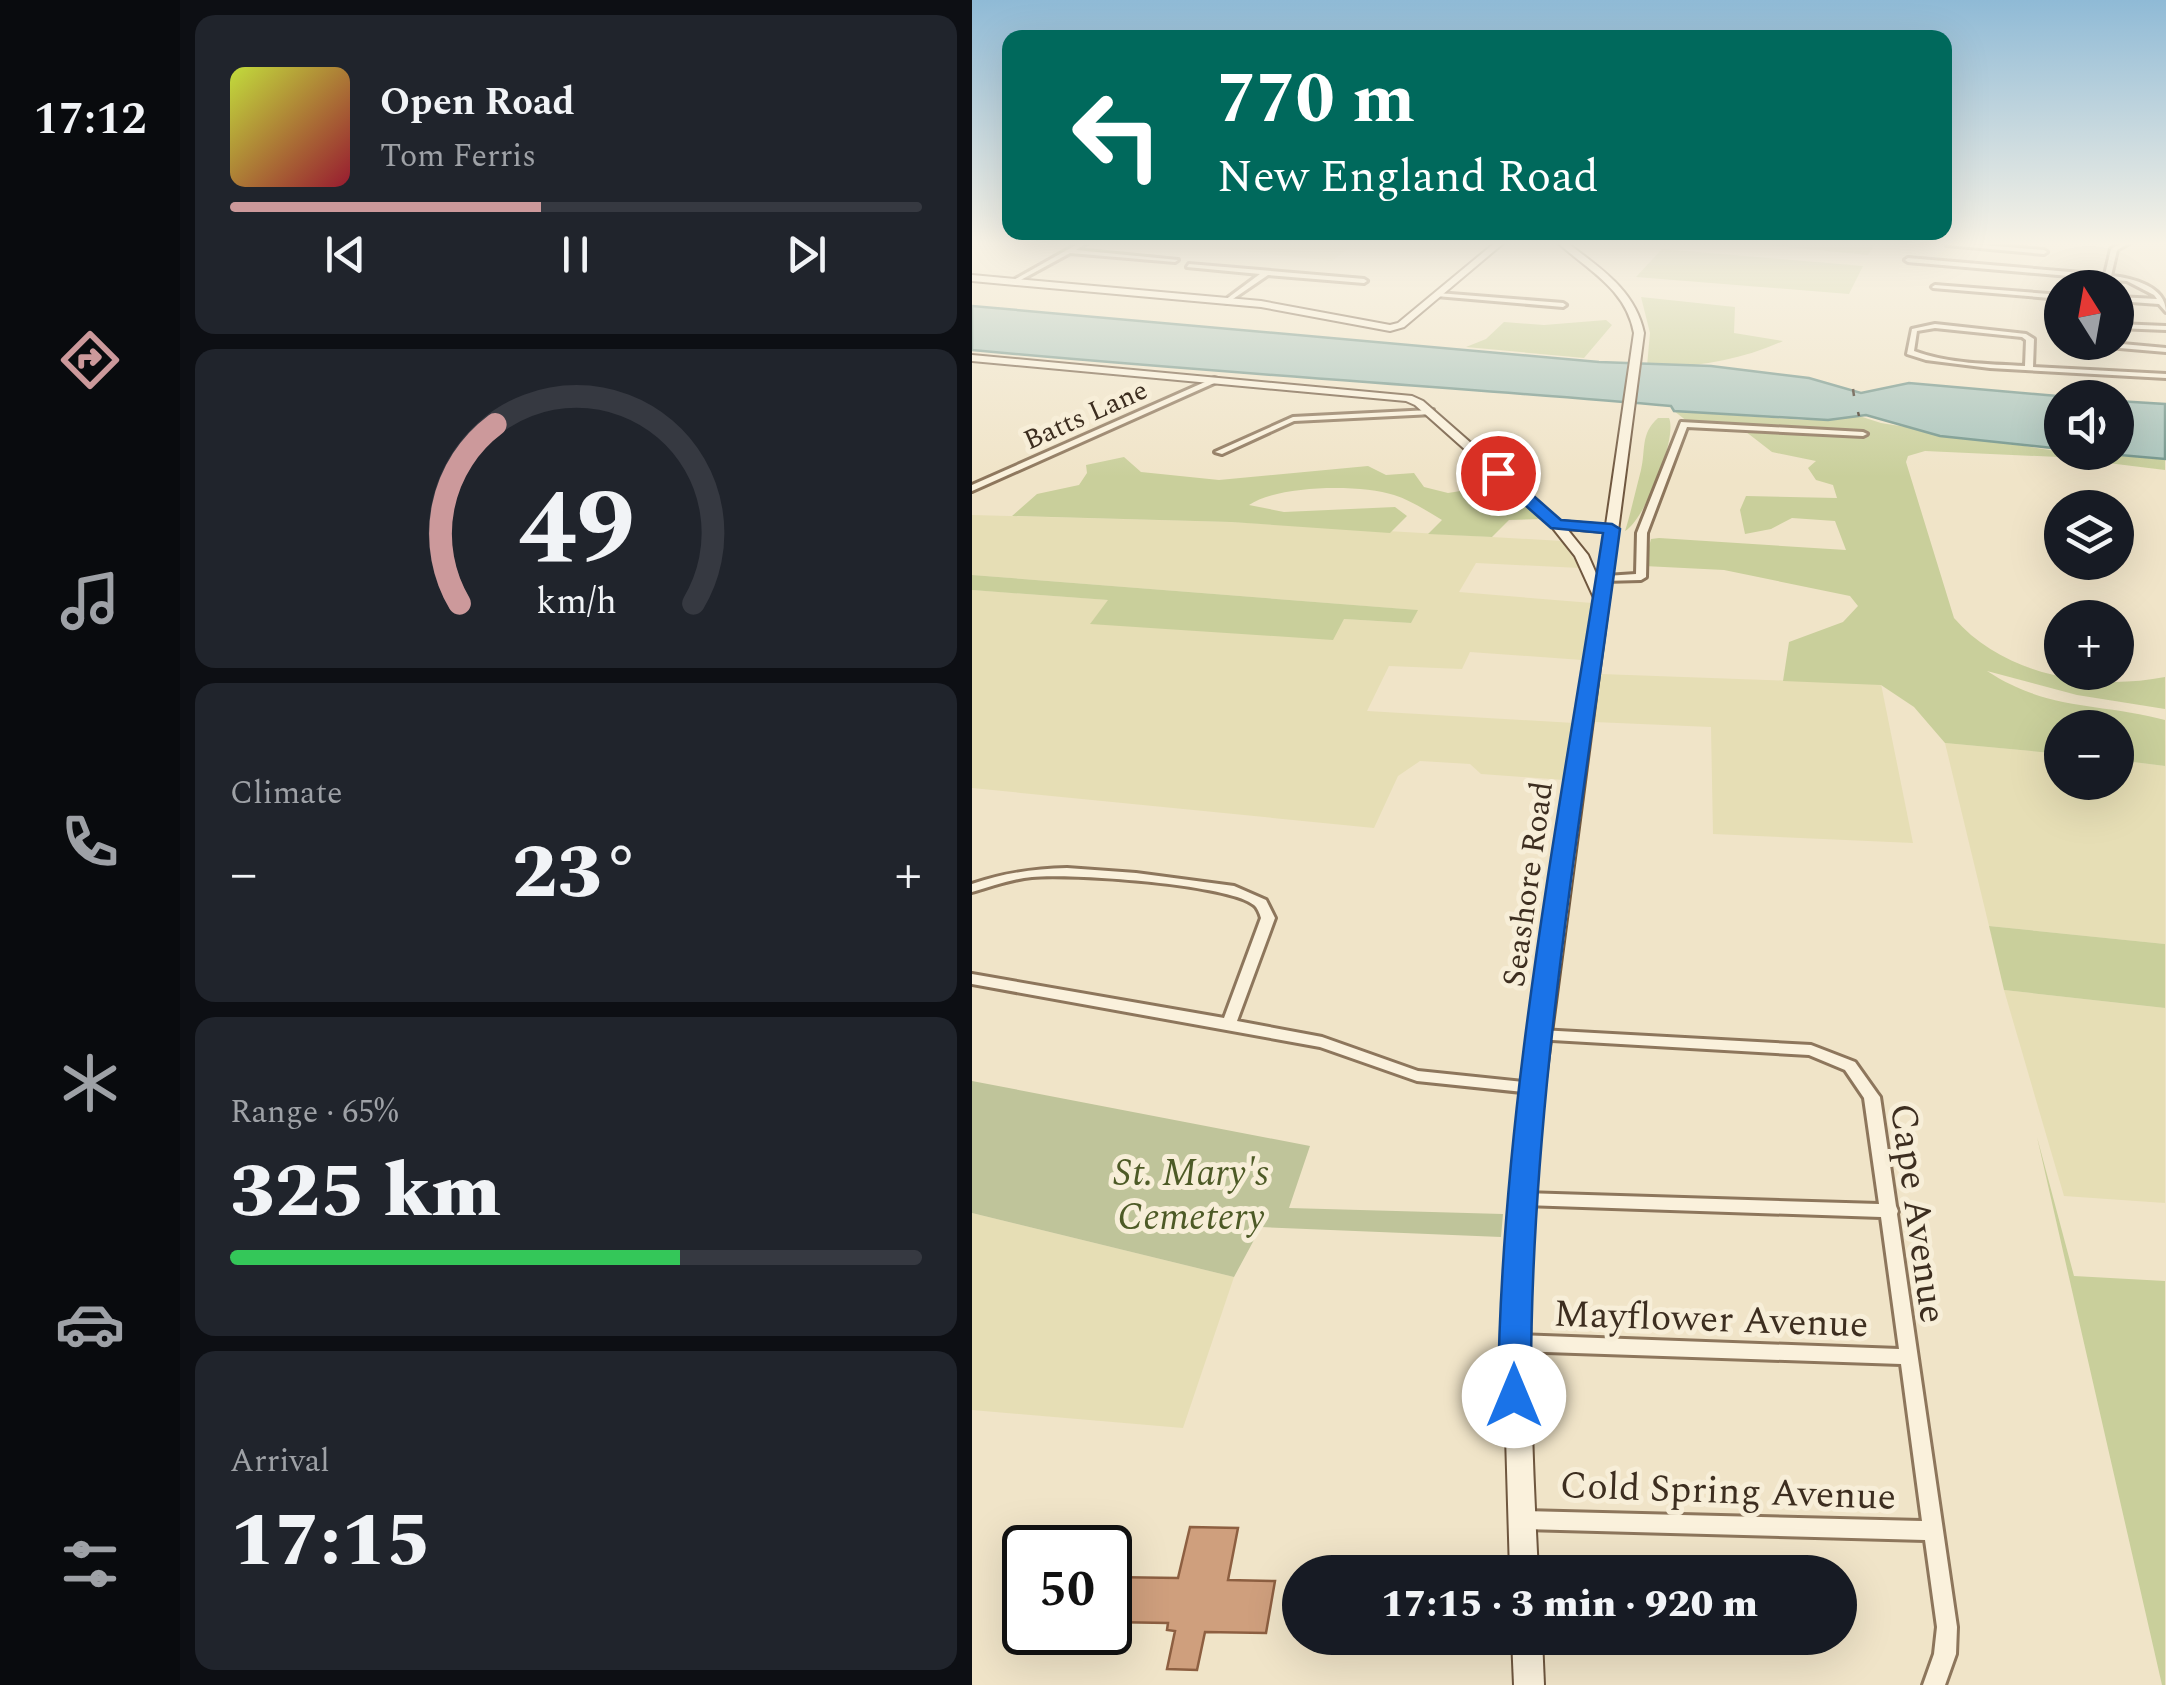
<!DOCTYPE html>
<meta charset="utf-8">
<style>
body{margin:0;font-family:Spectral,serif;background:#20242c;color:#f1f3f6;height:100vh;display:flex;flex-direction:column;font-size:38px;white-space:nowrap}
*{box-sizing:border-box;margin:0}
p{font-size:32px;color:#9ea1a6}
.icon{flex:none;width:55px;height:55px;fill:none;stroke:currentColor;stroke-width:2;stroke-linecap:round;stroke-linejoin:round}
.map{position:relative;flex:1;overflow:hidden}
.details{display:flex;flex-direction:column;gap:15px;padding:15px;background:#0d0f14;width:792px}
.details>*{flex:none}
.banner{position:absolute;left:30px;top:30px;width:950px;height:210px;border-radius:20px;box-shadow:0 10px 40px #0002;background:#00695c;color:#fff;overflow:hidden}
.needle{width:65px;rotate:349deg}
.buttons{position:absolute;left:1072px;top:270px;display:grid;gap:20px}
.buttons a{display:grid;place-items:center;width:90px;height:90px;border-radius:50%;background:#171b24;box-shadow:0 10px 40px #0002;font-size:50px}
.speed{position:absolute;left:30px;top:1525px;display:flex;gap:20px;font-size:50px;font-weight:700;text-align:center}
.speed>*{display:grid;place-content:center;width:130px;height:130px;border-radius:50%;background:#171b24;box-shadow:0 10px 40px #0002;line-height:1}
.speed .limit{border:5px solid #111;border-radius:15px;background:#fff;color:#111}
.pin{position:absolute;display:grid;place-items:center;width:85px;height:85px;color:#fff;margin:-42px;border:5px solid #fff;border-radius:50%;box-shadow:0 2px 10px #0007}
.me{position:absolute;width:110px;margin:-55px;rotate:0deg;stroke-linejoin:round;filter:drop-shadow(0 0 8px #0008)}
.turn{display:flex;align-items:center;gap:35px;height:210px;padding:0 50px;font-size:45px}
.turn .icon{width:130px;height:130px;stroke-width:2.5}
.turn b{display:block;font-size:70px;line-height:85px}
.big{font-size:75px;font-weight:800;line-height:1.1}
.details .widget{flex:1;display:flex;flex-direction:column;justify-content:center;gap:15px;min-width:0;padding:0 35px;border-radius:20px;background:#20242c}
.details .dial{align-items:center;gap:0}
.dial svg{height:260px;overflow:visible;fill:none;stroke:#363941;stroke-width:7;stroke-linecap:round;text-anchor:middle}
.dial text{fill:#f1f3f6;stroke:none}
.song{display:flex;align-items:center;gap:30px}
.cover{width:120px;height:120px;border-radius:15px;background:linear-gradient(135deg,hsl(70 70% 55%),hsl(350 70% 35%))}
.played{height:10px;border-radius:5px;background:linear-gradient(90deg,#cc999b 45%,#363941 45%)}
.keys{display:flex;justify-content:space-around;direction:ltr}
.heat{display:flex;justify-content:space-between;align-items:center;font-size:55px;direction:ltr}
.charge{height:15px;border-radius:8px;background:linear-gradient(90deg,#34c759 65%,#363941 0)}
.trip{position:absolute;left:310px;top:1555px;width:575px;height:100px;border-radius:50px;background:#171b24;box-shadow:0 10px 40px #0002;font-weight:800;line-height:100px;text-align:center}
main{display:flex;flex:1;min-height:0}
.tabs{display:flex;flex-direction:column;width:180px;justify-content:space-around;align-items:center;background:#090b0e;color:#9ea1a6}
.tabs .icon{width:70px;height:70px}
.tabs .selected{color:#cc999b}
.tabs b{font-size:45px;color:#f1f3f6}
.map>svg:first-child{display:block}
.farmland{fill:#e6deb5}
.green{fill:#c9cf9b}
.cemetery{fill:#bfc49a}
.water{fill:#a9c4bc;stroke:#6f938a;stroke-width:2.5}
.building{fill:#cf9f7d;stroke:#8d5f41;stroke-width:2.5}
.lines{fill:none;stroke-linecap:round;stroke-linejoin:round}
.street-casing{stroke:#8d765c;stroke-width:6}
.secondary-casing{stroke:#6f573f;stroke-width:4}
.street{fill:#faf1dc;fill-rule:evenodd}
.secondary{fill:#faf1dc;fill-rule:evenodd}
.rail{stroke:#3d2e20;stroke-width:2.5;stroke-dasharray:10 10;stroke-linecap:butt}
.route{fill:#1a73e8;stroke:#114b97;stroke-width:2.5}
.labels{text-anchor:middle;stroke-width:10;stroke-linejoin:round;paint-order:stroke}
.far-street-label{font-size:28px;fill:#3d2e20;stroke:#f7eed8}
.street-label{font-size:32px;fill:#3d2e20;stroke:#f7eed8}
.near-park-label{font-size:38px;font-style:italic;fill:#4d5a26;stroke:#f7eed8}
.near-street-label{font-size:38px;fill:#3d2e20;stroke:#f7eed8}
</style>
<main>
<nav class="tabs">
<b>17:12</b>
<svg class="icon selected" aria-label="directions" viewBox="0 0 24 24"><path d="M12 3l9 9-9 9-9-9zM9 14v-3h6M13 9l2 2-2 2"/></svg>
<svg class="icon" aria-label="music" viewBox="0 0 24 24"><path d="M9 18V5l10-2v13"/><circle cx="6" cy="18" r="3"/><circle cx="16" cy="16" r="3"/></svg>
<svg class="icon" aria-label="phone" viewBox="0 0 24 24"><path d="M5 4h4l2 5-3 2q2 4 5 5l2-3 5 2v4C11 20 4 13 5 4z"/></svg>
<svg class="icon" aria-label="climate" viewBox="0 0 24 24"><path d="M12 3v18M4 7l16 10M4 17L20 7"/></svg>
<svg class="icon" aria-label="car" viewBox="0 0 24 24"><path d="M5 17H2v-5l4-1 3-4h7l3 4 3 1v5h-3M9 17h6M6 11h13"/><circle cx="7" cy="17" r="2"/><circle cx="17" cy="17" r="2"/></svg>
<svg class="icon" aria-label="filters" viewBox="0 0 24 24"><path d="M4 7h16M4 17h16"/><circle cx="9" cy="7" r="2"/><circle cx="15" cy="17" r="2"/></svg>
</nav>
<section class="details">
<div class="widget">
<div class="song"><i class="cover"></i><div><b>Open Road</b><p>Tom Ferris</p></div></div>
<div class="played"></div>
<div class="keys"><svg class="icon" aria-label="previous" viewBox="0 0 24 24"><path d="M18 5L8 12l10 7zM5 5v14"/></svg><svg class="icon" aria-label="pause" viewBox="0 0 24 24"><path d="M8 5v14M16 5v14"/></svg><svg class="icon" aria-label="next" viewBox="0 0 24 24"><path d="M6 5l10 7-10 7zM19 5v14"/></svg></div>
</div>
<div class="widget dial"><svg viewBox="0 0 100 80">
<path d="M14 69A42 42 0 1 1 86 69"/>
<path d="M14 69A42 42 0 0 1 25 14" stroke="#cc999b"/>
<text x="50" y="56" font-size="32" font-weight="700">49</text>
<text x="50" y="72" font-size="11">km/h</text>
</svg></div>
<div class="widget"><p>Climate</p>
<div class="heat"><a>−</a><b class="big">23°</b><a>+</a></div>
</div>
<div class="widget"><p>Range · 65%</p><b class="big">325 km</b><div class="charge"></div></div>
<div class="widget"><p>Arrival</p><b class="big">17:15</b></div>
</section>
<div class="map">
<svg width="1194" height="1685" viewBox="0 0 1194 1685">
<rect width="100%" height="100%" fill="#f0e4c8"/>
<g class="farmland">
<path d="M179,241H386L360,261Z"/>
<path d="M0,515L259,522L590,541L608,568L504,563L487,592L620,603L610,660L498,652L490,669L417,666L395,711L602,723L592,780L509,774L498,764L448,761L426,776L402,828L0,788V590L137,600L119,623L372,619L439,623L445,610L0,575Z"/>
<path d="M629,674L909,684L941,843L741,834L739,727L622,722Z"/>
<path d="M973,743L1090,754V782H1145V760L1193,766V944L1017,926Z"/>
<path d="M1032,990L1193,1008V1203L1092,1196Z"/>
<path d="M0,1213L262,1277L211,1428L0,1410Z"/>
</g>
<g class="green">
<path d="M752,241H905L896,255Z"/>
<path d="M690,249L891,266L877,294L664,277Z"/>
<path d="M669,297L763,307L762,333L811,341C770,360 719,369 675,366L678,333Z"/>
<path d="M634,320L640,325L612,358L494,347L514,339L532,322L572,325Z"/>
<path d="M702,411L831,420L881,414L909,423L1090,452L1193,459V470L1087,457L953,451L936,456L934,462L982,618C1032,676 1122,691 1193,677V709L1105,695L1015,671C1078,712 1127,702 1193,720V766L1145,760V728H1090V754L973,743L942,707L909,685L811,681L817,642L871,622L886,606L878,596L752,570L672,566L679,539L687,538L874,550L863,521L820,518L799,529L773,534L768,510L774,496L865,498L861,485L844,480L836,468L844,461L800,452L769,428L720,425Z"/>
<path d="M686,418H697C706,438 672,521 653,531C658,516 664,489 669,470C674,450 668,434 686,418Z"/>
<path d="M152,457L169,472L247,480L396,466L414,475L442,473L452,487L476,493L526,485L570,519L537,520L520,537L456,534L470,520C455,511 438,500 422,495C388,484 306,485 277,505L312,512L423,507L435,516L418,533L259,522L40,516L65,494L107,485L115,473L114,465Z"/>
<path d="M0,575L446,610L439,623L372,619L361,640L118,624L136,600L0,590Z"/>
<path d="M1017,926L1193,944V1008L1032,990Z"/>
<path d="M1065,1137L1102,1276L1193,1281V1685H1190Z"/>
</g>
<path class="cemetery" d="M0,1081L338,1146L317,1208L531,1214L529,1237L289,1227L262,1277L0,1213Z"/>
<g class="water">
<path d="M0,306L627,362L739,366L837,378L889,393L937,383L1097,397L1090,398V449L968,436L894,415L856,420L702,411L699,406C467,386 233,372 0,350Z"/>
<path d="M1145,401L1193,404V459L1125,453L1145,452Z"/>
</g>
<path class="building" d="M218,1527L266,1528L256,1580L303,1581L294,1633L233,1632L225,1670L195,1669L203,1631L195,1630L196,1623L138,1622V1577L206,1578Z"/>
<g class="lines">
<g class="street-casing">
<g id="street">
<path d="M111,241H118L104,250L206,260L203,262L98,253L43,283L38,282Z"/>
<path d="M1153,241H1161L1145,250L1139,276C1162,278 1194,287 1194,312L1187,304L1145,301V297L1185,299L1182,295L1155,281L936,262L933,260L936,258L1133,275L1139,249Z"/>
<path d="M977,242L1072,250L1075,252L1072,254L975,245Z"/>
<path d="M217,264L392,279L395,281L392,283L296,275L255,303L253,302V300L288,274L215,267Z"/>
<path d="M963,285L1090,295V299L961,288L960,287Z"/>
<path d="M466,293L591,303L594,305L591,307L464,296L463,295Z"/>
<path d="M963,324L1054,334L1062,339L1061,367L1194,374V378L1018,368L954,360L935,354L940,329ZM963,328L1050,337L1054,340L1053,366C1016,364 977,364 942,351L945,331Z"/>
<path d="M1145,324L1194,326V330L1145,328Z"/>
<path d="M1139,343L1194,348V352L1136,347L1135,345Z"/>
<path d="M242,378L249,380L0,491V485Z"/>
<path d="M458,410H461V414L322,421L250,454L243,452L321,417Z"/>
<path d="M709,422L891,432L895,434L891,436L715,427L675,533L674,577L669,580L631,581L629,579L634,576L664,574L665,533Z"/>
<path d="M95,868L164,873L262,886L294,900L303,918L265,1021L350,1037L446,1071L560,1083L565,1084L568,1088L565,1092L560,1093L445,1081L348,1047L0,984V974L252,1018L289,918C288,914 285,907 282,905C258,884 96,873 60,877C39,879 20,886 0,892V884C32,873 61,869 95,868Z"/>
<path d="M568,1030L839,1045L883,1062L905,1093L908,1097L924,1206L926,1211L925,1214L985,1627L984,1654L973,1685H951L962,1654L965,1627L953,1540L549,1529L542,1527L539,1520L542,1513L549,1511L950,1521L929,1364L542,1351L536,1348L533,1343L536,1338L542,1335L927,1349L909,1217L549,1205L543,1203L541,1199L543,1195L549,1193L907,1204L892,1098L873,1070L837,1055L563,1039L561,1035L563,1031Z"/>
</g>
</g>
<g class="secondary-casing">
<g id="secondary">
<path d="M525,241H534L432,327L418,331L289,307L0,281V275L289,301L418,325L426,323Z"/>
<path d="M584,241H593C626,267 663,289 672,333L563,1162C554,1299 559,1435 566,1572H538L532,1367L534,1265L541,1162L623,600L603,556L580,527L443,405L434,401L0,361V355L440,396L451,401L588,521L634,525L662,333C654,288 615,270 584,241ZM595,529L633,532L626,578L616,555Z"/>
<path d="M540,1638H570L572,1685H542Z"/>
</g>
</g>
<use href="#street" class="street"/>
<use href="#secondary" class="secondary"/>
<g class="rail">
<path d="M881,389L882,396"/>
<path d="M886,412L887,416"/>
</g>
</g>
<linearGradient id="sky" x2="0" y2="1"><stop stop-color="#8fbad6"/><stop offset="0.51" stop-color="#f8f3e6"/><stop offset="1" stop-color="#f8f3e6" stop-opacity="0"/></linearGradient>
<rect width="1194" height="477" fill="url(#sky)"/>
<path class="route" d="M520,469H531L589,520L640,524L648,529C610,817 557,1105 559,1396L554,1407L542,1411L531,1407L526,1396C529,1106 587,819 631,533L579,528L520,476Z"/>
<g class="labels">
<g class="far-street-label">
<text transform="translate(113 414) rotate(-24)" y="10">Batts Lane</text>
</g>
<g class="street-label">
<text transform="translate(555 884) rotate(-82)" y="11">Seashore Road</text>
</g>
<g class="near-park-label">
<text x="219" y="1185">St. Mary's<tspan x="219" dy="44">Cemetery</tspan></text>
</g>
<g class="near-street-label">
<text transform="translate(947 1213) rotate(82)" y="13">Cape Avenue</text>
<text transform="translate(739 1318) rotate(2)" y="13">Mayflower Avenue</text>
<text transform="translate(756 1490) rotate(2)" y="13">Cold Spring Avenue</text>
</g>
</g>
</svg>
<div class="buttons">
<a><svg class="needle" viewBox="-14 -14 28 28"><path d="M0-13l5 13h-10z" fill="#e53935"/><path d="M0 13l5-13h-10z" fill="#9ea1a6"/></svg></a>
<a><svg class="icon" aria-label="sound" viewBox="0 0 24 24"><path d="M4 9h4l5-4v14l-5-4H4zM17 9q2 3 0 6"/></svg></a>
<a><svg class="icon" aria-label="layers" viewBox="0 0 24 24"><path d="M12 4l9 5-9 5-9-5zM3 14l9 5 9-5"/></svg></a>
<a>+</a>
<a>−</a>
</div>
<div class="speed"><div class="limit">50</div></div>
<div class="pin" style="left:526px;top:473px;background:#d93025"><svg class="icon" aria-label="arrive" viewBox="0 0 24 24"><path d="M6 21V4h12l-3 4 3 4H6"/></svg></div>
<svg class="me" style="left:542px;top:1396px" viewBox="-20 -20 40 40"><circle r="19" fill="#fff"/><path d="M0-13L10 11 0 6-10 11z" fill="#1a73e8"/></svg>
<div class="trip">17:15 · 3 min · 920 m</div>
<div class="banner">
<div class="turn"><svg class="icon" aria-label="left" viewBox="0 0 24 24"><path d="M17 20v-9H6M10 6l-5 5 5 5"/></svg><div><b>770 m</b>New England Road</div></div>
</div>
</div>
</main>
